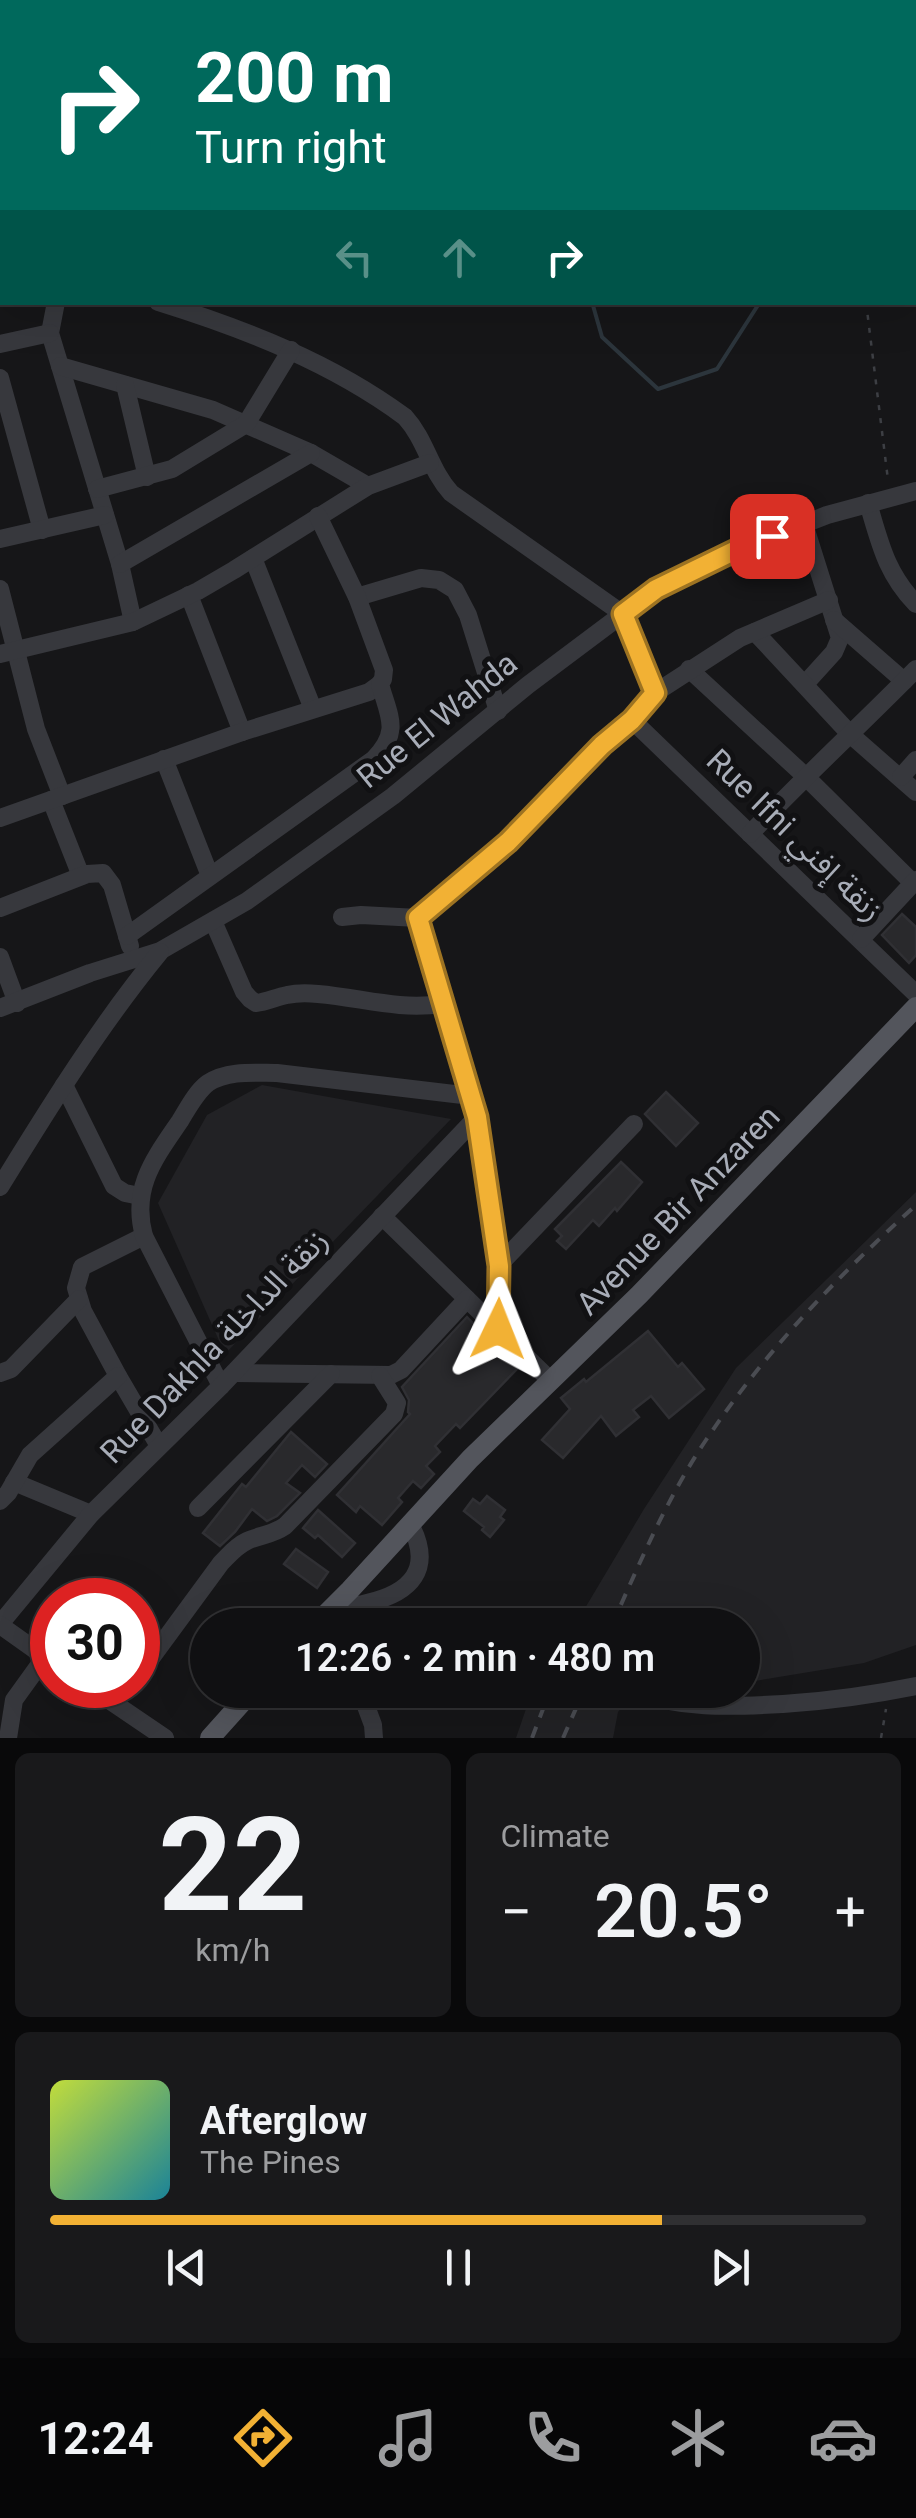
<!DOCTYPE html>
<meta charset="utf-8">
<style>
body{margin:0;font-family:Roboto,"Noto Sans Arabic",sans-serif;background:#19191b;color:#f1f3f6;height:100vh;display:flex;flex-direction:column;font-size:38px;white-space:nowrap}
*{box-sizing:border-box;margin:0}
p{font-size:32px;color:#9c9d9f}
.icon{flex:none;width:55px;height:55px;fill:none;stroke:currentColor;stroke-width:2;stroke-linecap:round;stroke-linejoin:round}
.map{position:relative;height:1738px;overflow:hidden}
.side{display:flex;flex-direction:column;gap:15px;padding:15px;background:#09090a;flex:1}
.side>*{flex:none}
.banner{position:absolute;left:0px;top:0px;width:918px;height:305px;box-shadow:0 10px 40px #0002,0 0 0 2px #303032;background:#00695c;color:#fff;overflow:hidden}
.speed{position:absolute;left:30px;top:1578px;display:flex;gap:20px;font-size:50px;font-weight:700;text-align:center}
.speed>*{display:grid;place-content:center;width:130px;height:130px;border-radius:50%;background:#101012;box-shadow:0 10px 40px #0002,0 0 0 2px #303032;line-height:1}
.speed .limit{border:15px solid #d22;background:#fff;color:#111}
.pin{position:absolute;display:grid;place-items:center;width:85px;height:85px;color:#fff;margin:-42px;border-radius:20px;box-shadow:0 5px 15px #0006}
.me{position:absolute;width:110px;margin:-55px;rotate:2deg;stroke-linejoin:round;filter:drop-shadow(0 0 8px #0008)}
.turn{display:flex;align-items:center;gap:35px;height:210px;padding:0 30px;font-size:45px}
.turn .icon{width:130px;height:130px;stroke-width:2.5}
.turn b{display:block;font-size:70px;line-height:85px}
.lanes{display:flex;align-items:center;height:95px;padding:0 30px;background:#0003;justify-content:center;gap:50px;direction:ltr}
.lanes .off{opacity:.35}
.big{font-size:75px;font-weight:600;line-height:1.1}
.side .tile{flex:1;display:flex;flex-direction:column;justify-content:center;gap:15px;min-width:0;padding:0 35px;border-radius:15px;background:#19191b}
.side .dial{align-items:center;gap:0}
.dial b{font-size:130px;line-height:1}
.song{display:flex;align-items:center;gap:30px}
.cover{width:120px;height:120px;border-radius:15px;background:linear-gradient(135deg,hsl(70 70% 55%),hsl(190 70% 35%))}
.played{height:10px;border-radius:5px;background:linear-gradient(90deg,#f2b134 75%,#303032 75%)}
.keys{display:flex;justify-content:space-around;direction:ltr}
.heat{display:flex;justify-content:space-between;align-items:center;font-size:55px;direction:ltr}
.side .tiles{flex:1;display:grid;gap:15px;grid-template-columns:1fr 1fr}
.tile:last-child{grid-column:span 2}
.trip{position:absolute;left:190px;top:1608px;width:570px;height:100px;border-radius:50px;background:#101012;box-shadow:0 10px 40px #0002,0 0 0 2px #303032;font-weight:600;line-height:100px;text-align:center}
.menu{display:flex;height:160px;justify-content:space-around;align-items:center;background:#060607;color:#9c9d9f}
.menu .icon{width:70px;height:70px}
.menu .current{color:#f2b134}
.menu b{font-size:45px;color:#f1f3f6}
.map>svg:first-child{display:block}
.built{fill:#222225}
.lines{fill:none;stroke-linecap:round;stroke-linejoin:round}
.stream{stroke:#2c353c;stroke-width:4}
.building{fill:#29292c;stroke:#303034;stroke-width:2.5}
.path{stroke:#3d3f44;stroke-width:2.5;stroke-dasharray:5 8;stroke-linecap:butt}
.minor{stroke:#37383d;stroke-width:18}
.major{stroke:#53555c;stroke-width:20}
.rail{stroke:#4a4c52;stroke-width:4;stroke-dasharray:12 10;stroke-linecap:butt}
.route-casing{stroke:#9d7322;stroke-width:25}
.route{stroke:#f2b134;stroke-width:18}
.labels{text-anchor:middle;stroke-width:10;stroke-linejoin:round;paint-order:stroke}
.street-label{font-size:32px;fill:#a8adb8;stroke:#111113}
</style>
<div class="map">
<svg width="916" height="1738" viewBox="0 0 916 1738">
<rect width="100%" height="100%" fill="#161618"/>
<g class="built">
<path d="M262,1085L451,1119L225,1354L158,1203L207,1115Z"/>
<path d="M916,1192V1645L864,1663L743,1683L742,1625H575L644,1509L736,1368Z"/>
<path d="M535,1690H636L618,1712L613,1738H516L528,1703Z"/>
</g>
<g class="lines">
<g class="stream">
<path d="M467,0L470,2"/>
<path d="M915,177L916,176"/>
<path d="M592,302L602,337L658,389L717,369L760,302"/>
</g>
</g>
<g class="building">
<path d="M902,914L916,927V955L909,963L882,935Z"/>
<path d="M666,1092L698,1123L676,1146L645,1114Z"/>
<path d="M621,1162L642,1182L617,1211L615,1208L599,1226L593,1220L566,1249L557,1241L562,1236L555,1229Z"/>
<path d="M467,1317L517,1369L460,1428L456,1424L435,1446L440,1452L426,1466L434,1474L421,1488L413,1481L398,1498L402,1502L382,1525L360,1506L356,1512L337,1495L410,1414L408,1412L409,1400L402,1387Z"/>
<path d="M648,1331L678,1367L682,1363L704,1389L669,1418L651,1396L633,1410L639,1417L616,1436L601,1416L563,1458L542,1440L570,1409L561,1398L584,1379L586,1382Z"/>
<path d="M291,1432L327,1464L315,1477L302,1465L286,1483L300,1493L277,1516L267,1521L252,1509L235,1532L220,1546L203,1533L242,1484L246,1487Z"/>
<path d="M487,1496L505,1510L500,1517L504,1520L490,1537L482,1530L484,1527L464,1511L473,1499L480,1504Z"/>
<path d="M318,1510L355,1543L342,1557L318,1535L315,1538L303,1528Z"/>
<path d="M296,1549L328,1572L317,1588L284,1564Z"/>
</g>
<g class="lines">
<g class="path">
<path d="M825,0L827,2"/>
<path d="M866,302L888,480"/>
<path d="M881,1738L886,1709"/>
</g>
<g class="minor">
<path d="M0,248L2,249"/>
<path d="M56,302L50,333L120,564L133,622"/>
<path d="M158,302C245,329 332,363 405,417C426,440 430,470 451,493L623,614L655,693"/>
<path d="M0,344L50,333"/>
<path d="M60,366L213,410L311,453L368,486"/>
<path d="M0,378L42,530"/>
<path d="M125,385L147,477"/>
<path d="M97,489L172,469L246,424L291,350"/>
<path d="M868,503C880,543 886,573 916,604"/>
<path d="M804,524L840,638L834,652L805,684"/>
<path d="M0,539L105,515"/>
<path d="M253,558L313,709"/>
<path d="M120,564L311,453"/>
<path d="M0,589L36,729L62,796"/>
<path d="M189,595L242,732"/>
<path d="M357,597L421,578L439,580L455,590L468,615L498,711"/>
<path d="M834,620L904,681"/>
<path d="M755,632L851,735L916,792"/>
<path d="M0,654L133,622L198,591L234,570L368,486L430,463"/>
<path d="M689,669L805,776L913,883"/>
<path d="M632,720L916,994"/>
<path d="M164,759L210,876"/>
<path d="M901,777L916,760"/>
<path d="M51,800L81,876"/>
<path d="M0,818L242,732L369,692L380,684"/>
<path d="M750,834C804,777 861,725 916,669"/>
<path d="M0,908L87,874L103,873L112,885L130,946"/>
<path d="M342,917L361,915L418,918L508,842L602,745L632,720L655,693L740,638L829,600"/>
<path d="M418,918L477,1117L499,1265L498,1329"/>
<path d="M213,921L244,992L250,999L256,1003C267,1002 276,997 287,995C296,993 308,993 318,994C364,998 395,1010 443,1004"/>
<path d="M127,936L374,759C401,731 389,717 380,684L383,679L384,670L357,597L318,516"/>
<path d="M861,939L916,880"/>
<path d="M0,957L17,1003"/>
<path d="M0,1008L90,973L160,951L247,901L393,796L528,685L656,589L740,549L827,515L916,491"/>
<path d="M64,1085L114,1186L125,1193L140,1196"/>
<path d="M0,1187C50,1106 100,1025 160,952"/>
<path d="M382,1216L551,1381"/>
<path d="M144,1236L82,1267L76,1288L83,1311L118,1376L159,1446"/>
<path d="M499,1265L634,1124"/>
<path d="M0,1373L11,1369L79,1299"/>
<path d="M234,1373L391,1375L401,1370L467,1299"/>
<path d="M221,1386L144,1236C131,1188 154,1159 180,1121C188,1108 196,1092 208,1083C228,1070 255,1073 277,1073L471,1096"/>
<path d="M14,1482L91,1514"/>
<path d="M0,1501L8,1493L30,1455L118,1376"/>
<path d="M198,1508L331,1374"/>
<path d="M336,1604C347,1608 355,1606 367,1603C411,1593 434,1569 410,1524"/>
<path d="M0,1624L91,1514L221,1386L477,1117"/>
<path d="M0,1625L52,1662"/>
<path d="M138,1676L221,1563C229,1555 236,1546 247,1541C260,1535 272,1535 285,1526L394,1414L397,1403L380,1376"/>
<path d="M87,1685L165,1738"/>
<path d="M360,1690L373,1725L374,1738"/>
<path d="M628,1690C680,1709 729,1707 783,1704C828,1701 872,1695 916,1686"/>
<path d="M8,1738L14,1700L45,1657"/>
</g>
<g class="major">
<path d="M315,1625L350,1590L470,1459L639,1295L916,1007"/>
<path d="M210,1738L253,1690"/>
</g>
<g class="rail">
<path d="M612,1625C640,1562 667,1498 706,1440C767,1349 836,1278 916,1205"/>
<path d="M532,1738L543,1709"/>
<path d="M563,1738L584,1690"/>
</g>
</g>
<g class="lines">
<g class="route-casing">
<path id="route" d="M498,1329L499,1266L477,1117L418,918L508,842L602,745L632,720L655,693L623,614L656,589L740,548L772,536"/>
</g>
<use href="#route" class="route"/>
</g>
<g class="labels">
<g class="street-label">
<text transform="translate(437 720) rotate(-39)" y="11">Rue El Wahda</text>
<text transform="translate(795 835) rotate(44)" y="11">Rue Ifni زنقة إفني</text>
<text transform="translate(678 1210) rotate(-46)" y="11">Avenue Bir Anzaren</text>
<text transform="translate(214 1346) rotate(-46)" y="11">Rue Dakhla زنقة الداخلة</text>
</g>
</g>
</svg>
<div class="speed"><div class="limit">30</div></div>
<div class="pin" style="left:772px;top:536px;background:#d93025"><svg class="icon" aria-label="arrive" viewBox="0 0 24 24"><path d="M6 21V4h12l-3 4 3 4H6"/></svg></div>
<svg class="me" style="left:498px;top:1329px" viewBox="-20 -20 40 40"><path d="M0-17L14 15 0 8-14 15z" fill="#f2b134" stroke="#fff" stroke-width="4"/></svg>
<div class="trip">12:26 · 2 min · 480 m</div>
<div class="banner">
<div class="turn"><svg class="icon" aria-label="right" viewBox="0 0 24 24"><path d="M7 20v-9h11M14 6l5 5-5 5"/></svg><div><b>200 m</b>Turn right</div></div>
<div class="lanes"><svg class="icon off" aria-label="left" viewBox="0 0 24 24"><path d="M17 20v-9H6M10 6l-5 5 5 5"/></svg><svg class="icon off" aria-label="ahead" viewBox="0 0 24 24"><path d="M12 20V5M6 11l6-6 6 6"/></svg><svg class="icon" aria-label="right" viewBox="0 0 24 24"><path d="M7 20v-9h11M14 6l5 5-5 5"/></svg></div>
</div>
</div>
<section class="side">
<div class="tiles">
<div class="tile dial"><b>22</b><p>km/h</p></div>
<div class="tile"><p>Climate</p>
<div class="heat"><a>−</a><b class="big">20.5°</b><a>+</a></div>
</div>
<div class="tile">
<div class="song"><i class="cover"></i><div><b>Afterglow</b><p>The Pines</p></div></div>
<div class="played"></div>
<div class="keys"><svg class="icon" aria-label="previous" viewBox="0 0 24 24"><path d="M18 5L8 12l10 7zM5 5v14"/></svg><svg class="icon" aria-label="pause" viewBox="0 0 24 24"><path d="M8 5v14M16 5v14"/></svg><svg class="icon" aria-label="next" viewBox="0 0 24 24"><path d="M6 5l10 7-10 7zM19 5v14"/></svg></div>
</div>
</div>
</section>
<nav class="menu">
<b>12:24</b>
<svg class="icon current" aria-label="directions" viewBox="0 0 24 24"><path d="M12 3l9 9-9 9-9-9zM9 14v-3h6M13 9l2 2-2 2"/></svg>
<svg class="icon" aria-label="music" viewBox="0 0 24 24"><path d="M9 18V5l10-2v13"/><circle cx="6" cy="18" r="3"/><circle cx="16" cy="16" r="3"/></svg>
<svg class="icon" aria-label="phone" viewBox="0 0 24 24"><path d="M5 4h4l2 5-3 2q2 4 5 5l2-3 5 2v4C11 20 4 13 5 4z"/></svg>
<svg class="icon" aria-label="climate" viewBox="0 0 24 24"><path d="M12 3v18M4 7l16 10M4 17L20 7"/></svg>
<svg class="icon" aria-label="car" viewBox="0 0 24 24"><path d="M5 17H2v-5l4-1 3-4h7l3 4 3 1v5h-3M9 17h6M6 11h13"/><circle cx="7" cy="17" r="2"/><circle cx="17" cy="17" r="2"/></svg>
</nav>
